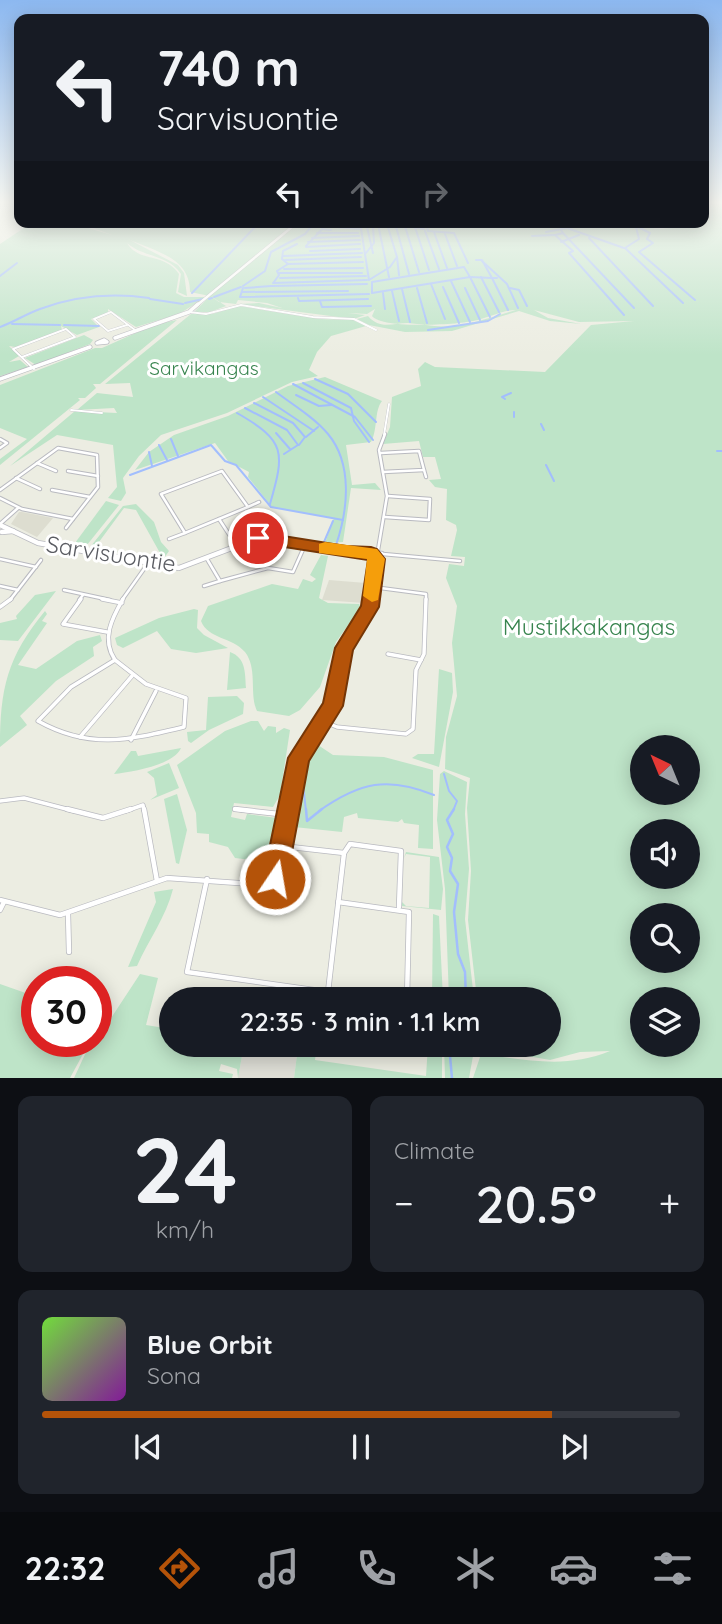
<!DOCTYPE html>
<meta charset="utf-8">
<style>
body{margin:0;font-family:Quicksand,sans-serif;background:#20242c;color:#f1f3f6;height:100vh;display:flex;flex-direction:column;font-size:26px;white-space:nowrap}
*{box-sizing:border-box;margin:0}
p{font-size:23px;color:#9ea1a6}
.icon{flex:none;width:38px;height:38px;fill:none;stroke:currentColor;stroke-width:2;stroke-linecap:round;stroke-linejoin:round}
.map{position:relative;height:1078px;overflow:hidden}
.panel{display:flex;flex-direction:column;gap:18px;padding:18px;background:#0d0f14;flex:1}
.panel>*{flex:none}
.top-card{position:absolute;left:14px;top:14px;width:695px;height:214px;border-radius:14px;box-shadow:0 4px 18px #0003;background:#171b24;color:#f1f3f6;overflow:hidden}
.needle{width:46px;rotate:317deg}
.controls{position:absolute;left:630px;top:735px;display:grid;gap:14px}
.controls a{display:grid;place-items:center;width:70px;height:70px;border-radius:50%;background:#171b24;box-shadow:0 4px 18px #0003;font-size:35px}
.speed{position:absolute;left:21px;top:966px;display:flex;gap:14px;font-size:35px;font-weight:700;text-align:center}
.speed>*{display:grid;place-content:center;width:91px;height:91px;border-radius:50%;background:#171b24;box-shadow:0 4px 18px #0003;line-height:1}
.speed .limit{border:10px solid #d22;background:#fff;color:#111}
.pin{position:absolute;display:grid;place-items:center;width:60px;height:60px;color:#fff;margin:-30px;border:4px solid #fff;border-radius:50%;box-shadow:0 2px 7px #0007}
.me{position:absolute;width:77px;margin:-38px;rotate:12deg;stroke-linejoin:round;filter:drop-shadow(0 0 5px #0008)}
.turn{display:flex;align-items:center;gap:24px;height:147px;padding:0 28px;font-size:32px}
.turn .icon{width:91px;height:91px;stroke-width:2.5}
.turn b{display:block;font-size:49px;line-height:60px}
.lanes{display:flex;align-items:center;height:66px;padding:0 28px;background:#0003;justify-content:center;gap:35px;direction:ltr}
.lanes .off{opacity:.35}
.big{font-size:52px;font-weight:600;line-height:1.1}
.panel .widget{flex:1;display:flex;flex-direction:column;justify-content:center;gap:10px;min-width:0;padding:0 24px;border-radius:14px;background:#20242c}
.panel .dial{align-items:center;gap:0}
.dial b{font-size:91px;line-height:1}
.song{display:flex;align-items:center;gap:21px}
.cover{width:84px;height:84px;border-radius:10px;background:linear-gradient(135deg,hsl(100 70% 55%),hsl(290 70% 35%))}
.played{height:7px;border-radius:4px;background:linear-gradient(90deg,#b45309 80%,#363941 80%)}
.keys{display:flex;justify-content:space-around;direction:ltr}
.heat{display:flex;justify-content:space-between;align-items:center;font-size:38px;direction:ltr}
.panel .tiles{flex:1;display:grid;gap:18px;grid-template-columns:1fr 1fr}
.widget:last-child{grid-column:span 2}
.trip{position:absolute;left:159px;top:987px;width:402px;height:70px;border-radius:35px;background:#171b24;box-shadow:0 4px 18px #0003;font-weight:600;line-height:70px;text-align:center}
.dock{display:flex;height:112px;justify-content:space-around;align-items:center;background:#090b0e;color:#9ea1a6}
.dock .icon{width:49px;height:49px}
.dock .on{color:#b45309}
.dock b{font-size:32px;color:#f1f3f6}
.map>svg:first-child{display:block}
.industrial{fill:#deded6}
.education{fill:#ddddd0}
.green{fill:#bee4c8;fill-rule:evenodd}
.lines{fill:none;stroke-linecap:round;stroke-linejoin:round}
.stream-far1{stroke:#a2befd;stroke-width:2}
.stream{stroke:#a2befd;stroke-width:2.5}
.minor-far3-casing{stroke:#b9bac0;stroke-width:2.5}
.minor-far2-casing{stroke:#b9bac0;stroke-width:4.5}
.minor-far1-casing{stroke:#b9bac0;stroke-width:5}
.minor-casing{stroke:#b9bac0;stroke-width:6}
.tertiary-far2-casing{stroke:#b9bac0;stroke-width:3.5}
.tertiary-far1-casing{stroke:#b9bac0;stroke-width:5}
.tertiary-casing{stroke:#b9bac0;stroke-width:6}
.minor-far3{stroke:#fff;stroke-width:2}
.minor-far2{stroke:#fff;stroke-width:2.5}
.minor-far1{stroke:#fff;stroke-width:3.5}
.minor{stroke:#fff;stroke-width:4.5}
.tertiary-far2{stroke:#fff;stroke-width:2.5}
.tertiary-far1{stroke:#fff;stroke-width:3.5}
.tertiary{stroke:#fff;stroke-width:4.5}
.route{fill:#b45309;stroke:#753606;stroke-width:2}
.slow{fill:#f59e0b}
.labels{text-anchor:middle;stroke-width:6;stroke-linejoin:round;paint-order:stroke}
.far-park-label{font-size:19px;fill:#37844e;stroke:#fff}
.street-label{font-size:23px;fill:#5a5c62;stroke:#fff}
.park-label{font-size:23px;fill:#37844e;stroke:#fff}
</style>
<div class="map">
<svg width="722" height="1078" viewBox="0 0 722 1078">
<rect width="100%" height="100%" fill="#ecede2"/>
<path class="industrial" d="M244,1045L298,1047L294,1078H238Z"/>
<g class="education">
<path d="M19,512H22L53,518L37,537L11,524Z"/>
<path d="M329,580L366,583L364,603L322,600Z"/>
</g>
<g class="green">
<path d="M704,204H722V1078H473L481,1054C526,1060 567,1069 610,1051L580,1052L550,1060L483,1048L479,1045H550V999H477L468,920L471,871L467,808L470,778L445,769L446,737L457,696L452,643L457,606L446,578L449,564L464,566L465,557L451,556L457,530L456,525L446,520L447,489L435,487L429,480L441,479L435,457H423L419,441L383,444L390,427L392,397L421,386L418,369L425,362L435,367L545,372L591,325L634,321L579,322L534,310L548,318L581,324L550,321L519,311L452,331L405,332L369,325L357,319L368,316C380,330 392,323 408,323C423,324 437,328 452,326C474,324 495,316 516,310C502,310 488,318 473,321C454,325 382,329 372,316L375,309L367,314L348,313L365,315L354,319L238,304L259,303L282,308L267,303L238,300L236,304L219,302L212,297L226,306L210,312H194L210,296L190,292C190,257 156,252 128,239L178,265L184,273L187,296L178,292L181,274C168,254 144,258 127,243C139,263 164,252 179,274L176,293L184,297H206L179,314L136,327L108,309V313L91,319L99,327L77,335L61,326L62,330L15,347L9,346L19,356L9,362L20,360L28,367L0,376V244L33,222L81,226L112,235L85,225L66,222H593L661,229L670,228L674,222H704ZM642,747H688V793H642ZM642,831H688V877H642ZM642,915H688V961H642ZM642,999H688V1045H642Z"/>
<path d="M239,306L319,319L353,320L366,326L331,336L317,352L309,370L318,376L292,382L227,413L161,435L139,456L123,478L126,493L121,501L108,498L117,487L113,445L57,435L10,466L75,411L117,413L114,408L77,410L97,393L133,397L130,383L105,384L191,314H212Z"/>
<path d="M177,320L100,384H93L96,388L85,398H78L80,400L0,465V459L27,439L0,428V385L95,348H102L156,324Z"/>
<path d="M84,335L93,340L90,344L36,365L25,358Z"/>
<path d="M325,377L382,401C374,411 378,429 371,442L346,445L352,485L375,483L381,490L351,488L343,542L325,543L334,518L272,507L248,477L249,472L228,461L215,443L135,470L149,452L174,435L228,416L288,386Z"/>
<path d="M106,501L119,505L87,545L75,543Z"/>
<path d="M136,504L154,522L161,542L169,551L162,561L158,560L160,556L157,560L126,553L156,559L160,553L136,510L124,508L96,546L123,553L91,546L123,506Z"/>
<path d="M321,555L328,556L319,598L328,603L359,604L361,607L336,642L320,687L300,710L289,716L257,711C249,694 258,669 245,652C232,637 208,639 201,621L208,606L272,584L298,589L303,579L312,582L316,579L310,575Z"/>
<path d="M56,591L18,641L0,640V623L17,619L16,616L35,595Z"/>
<path d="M194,609L198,610L197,628L204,635L228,648L196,653L171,649L157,631L123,648L117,645L115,638L159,618Z"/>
<path d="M45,611L47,614L42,621L47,623L18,665L36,669L77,641L100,635L102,641L93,647L94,656L56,681L20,716L27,725L0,747C0,689 7,657 45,611Z"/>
<path d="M230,652C246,658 245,672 246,688L227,690Z"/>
<path d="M439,669L452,673L453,692L439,767L412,758L418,754H434Z"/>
<path d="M237,696L244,703L243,714L209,730L191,743L188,741L187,732L206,730L208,697Z"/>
<path d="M251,721H258L264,731L268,726L276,727V733L284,728L290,730L280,795L273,807L234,803L231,817L245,820L247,814L277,818L268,862L235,858L228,847L209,842V834L197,833L196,813L177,765L225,731Z"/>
<path d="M318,745L333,755L384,757L433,770V849L418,848L419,825L404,823L402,819L398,822L358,818L357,813L344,817L342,832L294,827C299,798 301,769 318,745Z"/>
<path d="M181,748C174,765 132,772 114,774L131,751H136L138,756Z"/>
<path d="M169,763L179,788L150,800L157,795L154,778L147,772Z"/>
<path d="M444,771L467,782L465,814L469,869L465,919L474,999H449L445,889L437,820L440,774Z"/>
<path d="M177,794L187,830L179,864L176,863L164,799Z"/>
<path d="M406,852L439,857L443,889L441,910L402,906L401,901L406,906L429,908L430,857L406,854L404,858Z"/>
<path d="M173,889C166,917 149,939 137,966L128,967L156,902L154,892Z"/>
<path d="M433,914L439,916L443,999H432Z"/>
<path d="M140,974L158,978L146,1025L171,1029L172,1045H244L238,1078L237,1069L221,1064L219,1071L233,1074L232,1078H74L88,1048L96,1041Z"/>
<path d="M0,984L37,997V1041H90L70,1078H0Z"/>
<path d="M283,1045H317L315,1060L426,1076L428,1045H442V1078H294L298,1047Z"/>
<path d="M444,1045H475L469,1078H445Z"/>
</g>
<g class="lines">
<g class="stream-far1">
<path d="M329,222L359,225"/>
<path d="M360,222L369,280L390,267L397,257L387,224"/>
<path d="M411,222L404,223L419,272"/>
<path d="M414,222L424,223"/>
<path d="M431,222L427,226L428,231L454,233L468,263"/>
<path d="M395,223L409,274"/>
<path d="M378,224L389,277"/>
<path d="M361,225L404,222"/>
<path d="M326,226L359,229"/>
<path d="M407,226L424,229"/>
<path d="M367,227L373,253"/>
<path d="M415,227L429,270"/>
<path d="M636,227L639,239L625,248L683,303"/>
<path d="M638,227L650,233L647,239L653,243L639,252L695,300"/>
<path d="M567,228L624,248"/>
<path d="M322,229L331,230"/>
<path d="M561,230L563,233L555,235L573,251L569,253L624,315"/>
<path d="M425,231L439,269"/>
<path d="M434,232L447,268"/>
<path d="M546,232L567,228V222"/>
<path d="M317,233H358"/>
<path d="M563,233L634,308"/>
<path d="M445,234L457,266"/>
<path d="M532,236L555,235"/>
<path d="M312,238L359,236"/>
<path d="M589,238L653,306"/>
<path d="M308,242L360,240"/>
<path d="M561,242L579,235"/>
<path d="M306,246L329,222"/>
<path d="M306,247L360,244"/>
<path d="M310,251L360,249"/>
<path d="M366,253L374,243L373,226"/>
<path d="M283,256L362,253"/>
<path d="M397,257L399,275"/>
<path d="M285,260L361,257"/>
<path d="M482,261L507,284L518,308"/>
<path d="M288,264L363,262"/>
<path d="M464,267L470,277L372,293V282Z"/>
<path d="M284,269L363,268"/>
<path d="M279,273H362"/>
<path d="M0,276L17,263"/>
<path d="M470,277L492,278L482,260H476"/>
<path d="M470,277L490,317"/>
<path d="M481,277L499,312"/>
<path d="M280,278L366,276"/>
<path d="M497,278H492L508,310"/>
<path d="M451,281L470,322"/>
<path d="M274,282L279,275L277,271L288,264L282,259L283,251L297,244"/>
<path d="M273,283L367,280"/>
<path d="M431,284L445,319"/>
<path d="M243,286L265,271L271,252L305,234L315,222"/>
<path d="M271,286L367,284"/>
<path d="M443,287L459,323"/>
<path d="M243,288L240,297L369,294"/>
<path d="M245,288L271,286"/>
<path d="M417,288L427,323"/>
<path d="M465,288L480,320"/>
<path d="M510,288L519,290L527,306"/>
<path d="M402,289L410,322"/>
<path d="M392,291L399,321"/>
<path d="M242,292L348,291"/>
<path d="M192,293L256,226"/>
<path d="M383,293L385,309"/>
<path d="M214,297L241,287"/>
<path d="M298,298L299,301L368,299"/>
<path d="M150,299L183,304"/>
<path d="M209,299L212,298"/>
<path d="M320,301L322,307L371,306"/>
<path d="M185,303L203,299"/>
<path d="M12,324L60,325"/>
<path d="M64,325L99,326"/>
<path d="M0,327C14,322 26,314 40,309C75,296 113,293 149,298"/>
<path d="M428,330L488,321L500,314"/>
<path d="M315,379L348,394L376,422"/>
<path d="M303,383L351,408L354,421L369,442"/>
<path d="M293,384L355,417L373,440"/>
<path d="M276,392C293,405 314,417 328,434C353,464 348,510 336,545"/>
<path d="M296,395L319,406L331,405"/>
<path d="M263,397L314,431"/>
<path d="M505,399L502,397L511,393"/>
<path d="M254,403L293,423L305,437L299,445"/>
<path d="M245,408L287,430L298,445L284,454"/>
<path d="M514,412V417"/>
<path d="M237,413C286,441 285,452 270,504"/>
<path d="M541,424L544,430"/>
<path d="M276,433L290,449"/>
<path d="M306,437L318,427"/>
<path d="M171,439L178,456"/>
<path d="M159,445L167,460"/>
<path d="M717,451H722"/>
<path d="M149,452L152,466"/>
<path d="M546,465L554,481"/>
<path d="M130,475L211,445L225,461L236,465L271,507L343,520"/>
<path d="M324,542L333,521"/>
<path d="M444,774L449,791L457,801L453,811"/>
<path d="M303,784L306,811"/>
<path d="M319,811C360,782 388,776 434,795"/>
</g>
<g class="stream">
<path d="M306,809L307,821L322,809"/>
<path d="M454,809L447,820L453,834L447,847L452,858L450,871L458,884L454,912L458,954L465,972L466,999"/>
<path d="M449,1045L452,1078"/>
</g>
<g class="minor-far3-casing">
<g id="minor-far3">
<path d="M189,312L206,314L241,305L313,317L354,319L376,330"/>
<path d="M127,325L108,331L94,319L111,312L135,330"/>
<path d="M22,357L75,337L66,329L13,349L34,369"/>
<path d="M71,410L102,413"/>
<path d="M384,435L389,404"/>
</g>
</g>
<g class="minor-far2-casing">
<g id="minor-far2">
<path d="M0,439L7,443L0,448"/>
<path d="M381,453L419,451L424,470L383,472"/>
<path d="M37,463L56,471"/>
<path d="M424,470L426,477"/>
<path d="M68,471L98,476"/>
<path d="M222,471L248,507L185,533L161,494Z"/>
<path d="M16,478L40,489"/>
<path d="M0,490L58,448L97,455L98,487L73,519L22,509L0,498"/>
<path d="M52,490L90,497"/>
<path d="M248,507L259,502"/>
<path d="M385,517L429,520L430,499L388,496"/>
<path d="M219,519L236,545"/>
<path d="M0,524L18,508"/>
<path d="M66,528L73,519"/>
<path d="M169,539L185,533"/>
<path d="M378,550L387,496L379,450L385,434"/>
<path d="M372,552L382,553L376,559"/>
<path d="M383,554L460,561"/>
<path d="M0,559L36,567"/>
<path d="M207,559L220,581L268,568L293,572L305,545"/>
<path d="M0,586L18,590"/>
<path d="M204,586L220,581"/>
<path d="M373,587L426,594V600"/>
<path d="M64,590L110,600"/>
<path d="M10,600L41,560"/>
<path d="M79,600L83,595"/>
<path d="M122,600L149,562"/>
<path d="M371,600L376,559"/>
</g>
</g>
<g class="minor-far1-casing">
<g id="minor-far1">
<path d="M81,599L63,624L107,632"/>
<path d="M102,599L122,603"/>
<path d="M0,607L11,599"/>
<path d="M388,654L421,660"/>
<path d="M115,660L146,684L186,698L184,727C129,740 90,750 38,721L71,687Z"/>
<path d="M115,660C101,639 112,618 123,599"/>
<path d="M325,722L337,727L406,734L413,729L416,670L424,654L426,599"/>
<path d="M80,737L132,676"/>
<path d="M131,740L156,691"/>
<path d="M0,801L24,798L74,811"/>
<path d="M235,809L250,811"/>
<path d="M126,811L143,805L144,811"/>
<path d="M288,811L299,758L333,706L344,648L370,607L371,599"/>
</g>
</g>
<g class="minor-casing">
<g id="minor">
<path d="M67,809L103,818L131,809"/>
<path d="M144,809L157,881"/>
<path d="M235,809L288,815"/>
<path d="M344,853L350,844L401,851L399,907"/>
<path d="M207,879L187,972L328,992L344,853L282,846"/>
<path d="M0,900L60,915L167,878L267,885L273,882L288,809"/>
<path d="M338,902L409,912L407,999"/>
<path d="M0,910L4,902"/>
<path d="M68,914L69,952"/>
</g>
</g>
<g class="tertiary-far2-casing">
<path id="tertiary-far2" d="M196,306L298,222"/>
</g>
<g class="tertiary-far1-casing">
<g id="tertiary-far1">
<path d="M115,338L189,312L198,304"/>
<path d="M104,340L107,342L97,343Z"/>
<path d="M0,379L90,347"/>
</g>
</g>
<g class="tertiary-casing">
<g id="tertiary">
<path d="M0,525L38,543L179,568L261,537L335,551L371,553"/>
<path d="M2,532L13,531"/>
</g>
</g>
<use href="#minor-far3" class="minor-far3"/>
<use href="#minor-far2" class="minor-far2"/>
<use href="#minor-far1" class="minor-far1"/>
<use href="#minor" class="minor"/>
<use href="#tertiary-far2" class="tertiary-far2"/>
<use href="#tertiary-far1" class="tertiary-far1"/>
<use href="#tertiary" class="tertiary"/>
</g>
<linearGradient id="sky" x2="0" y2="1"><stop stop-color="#8cb8f0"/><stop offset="0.57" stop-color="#f6f7f2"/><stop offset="1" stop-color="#f6f7f2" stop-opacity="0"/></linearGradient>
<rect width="722" height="355" fill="url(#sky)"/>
<path class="route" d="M258,532L346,546L371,547L377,549L385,559L379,607L353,650L343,706L309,761L287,879L283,887L275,891L266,887L263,879L288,758L323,703L335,648L361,606L368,560L253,542L250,538Z"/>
<path class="slow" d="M325,542L377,549L385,559L378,600L372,602L363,596L367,559L319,553V544Z"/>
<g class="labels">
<g class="far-park-label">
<text x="204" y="375">Sarvikangas</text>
</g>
<g class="street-label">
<text transform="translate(111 554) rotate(9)" y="8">Sarvisuontie</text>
</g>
<g class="park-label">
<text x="589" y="635">Mustikkakangas</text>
</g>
</g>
</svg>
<div class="controls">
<a><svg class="needle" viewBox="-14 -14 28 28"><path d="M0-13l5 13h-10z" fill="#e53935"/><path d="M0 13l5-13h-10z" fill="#9ea1a6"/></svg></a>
<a><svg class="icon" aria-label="sound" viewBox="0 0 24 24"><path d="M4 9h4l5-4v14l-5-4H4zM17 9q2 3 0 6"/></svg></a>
<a><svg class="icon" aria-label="search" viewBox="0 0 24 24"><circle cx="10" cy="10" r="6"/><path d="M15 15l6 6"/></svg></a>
<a><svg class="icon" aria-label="layers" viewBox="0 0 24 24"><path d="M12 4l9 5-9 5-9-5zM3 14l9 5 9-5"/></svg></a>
</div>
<div class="speed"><div class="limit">30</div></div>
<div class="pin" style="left:258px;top:538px;background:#d93025"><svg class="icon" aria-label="arrive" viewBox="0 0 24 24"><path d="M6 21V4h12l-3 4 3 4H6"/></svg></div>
<svg class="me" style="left:275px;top:879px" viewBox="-20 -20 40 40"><circle r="17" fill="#b45309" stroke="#fff" stroke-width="3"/><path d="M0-11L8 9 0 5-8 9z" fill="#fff"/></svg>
<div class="trip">22:35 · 3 min · 1.1 km</div>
<div class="top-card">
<div class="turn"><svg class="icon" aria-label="left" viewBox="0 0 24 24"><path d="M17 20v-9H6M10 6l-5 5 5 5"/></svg><div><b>740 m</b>Sarvisuontie</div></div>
<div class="lanes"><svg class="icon" aria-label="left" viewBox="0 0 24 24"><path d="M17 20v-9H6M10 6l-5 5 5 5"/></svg><svg class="icon off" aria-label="ahead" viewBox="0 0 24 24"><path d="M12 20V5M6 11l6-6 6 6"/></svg><svg class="icon off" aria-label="right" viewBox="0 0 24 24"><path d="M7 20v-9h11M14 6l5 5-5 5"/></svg></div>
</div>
</div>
<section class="panel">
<div class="tiles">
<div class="widget dial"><b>24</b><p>km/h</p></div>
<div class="widget"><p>Climate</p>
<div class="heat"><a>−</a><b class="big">20.5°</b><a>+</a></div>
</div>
<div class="widget">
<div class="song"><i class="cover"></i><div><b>Blue Orbit</b><p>Sona</p></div></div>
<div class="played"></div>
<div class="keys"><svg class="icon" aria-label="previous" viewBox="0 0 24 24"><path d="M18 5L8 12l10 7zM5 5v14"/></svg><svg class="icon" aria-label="pause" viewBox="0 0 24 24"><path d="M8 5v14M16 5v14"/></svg><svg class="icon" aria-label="next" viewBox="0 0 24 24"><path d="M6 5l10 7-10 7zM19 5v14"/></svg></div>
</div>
</div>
</section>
<nav class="dock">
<b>22:32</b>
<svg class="icon on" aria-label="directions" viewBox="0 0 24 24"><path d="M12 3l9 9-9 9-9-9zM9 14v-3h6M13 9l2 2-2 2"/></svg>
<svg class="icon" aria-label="music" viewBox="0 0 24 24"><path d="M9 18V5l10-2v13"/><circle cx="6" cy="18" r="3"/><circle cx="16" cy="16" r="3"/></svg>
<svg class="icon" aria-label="phone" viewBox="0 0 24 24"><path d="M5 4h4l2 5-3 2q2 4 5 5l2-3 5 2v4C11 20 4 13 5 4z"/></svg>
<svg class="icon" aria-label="climate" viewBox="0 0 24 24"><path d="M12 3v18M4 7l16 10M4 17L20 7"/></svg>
<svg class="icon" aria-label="car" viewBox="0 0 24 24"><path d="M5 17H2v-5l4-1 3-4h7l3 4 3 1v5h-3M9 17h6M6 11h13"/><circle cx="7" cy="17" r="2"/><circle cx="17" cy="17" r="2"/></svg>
<svg class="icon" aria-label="filters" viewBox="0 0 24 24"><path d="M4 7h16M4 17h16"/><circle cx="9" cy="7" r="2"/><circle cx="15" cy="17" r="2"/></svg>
</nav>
